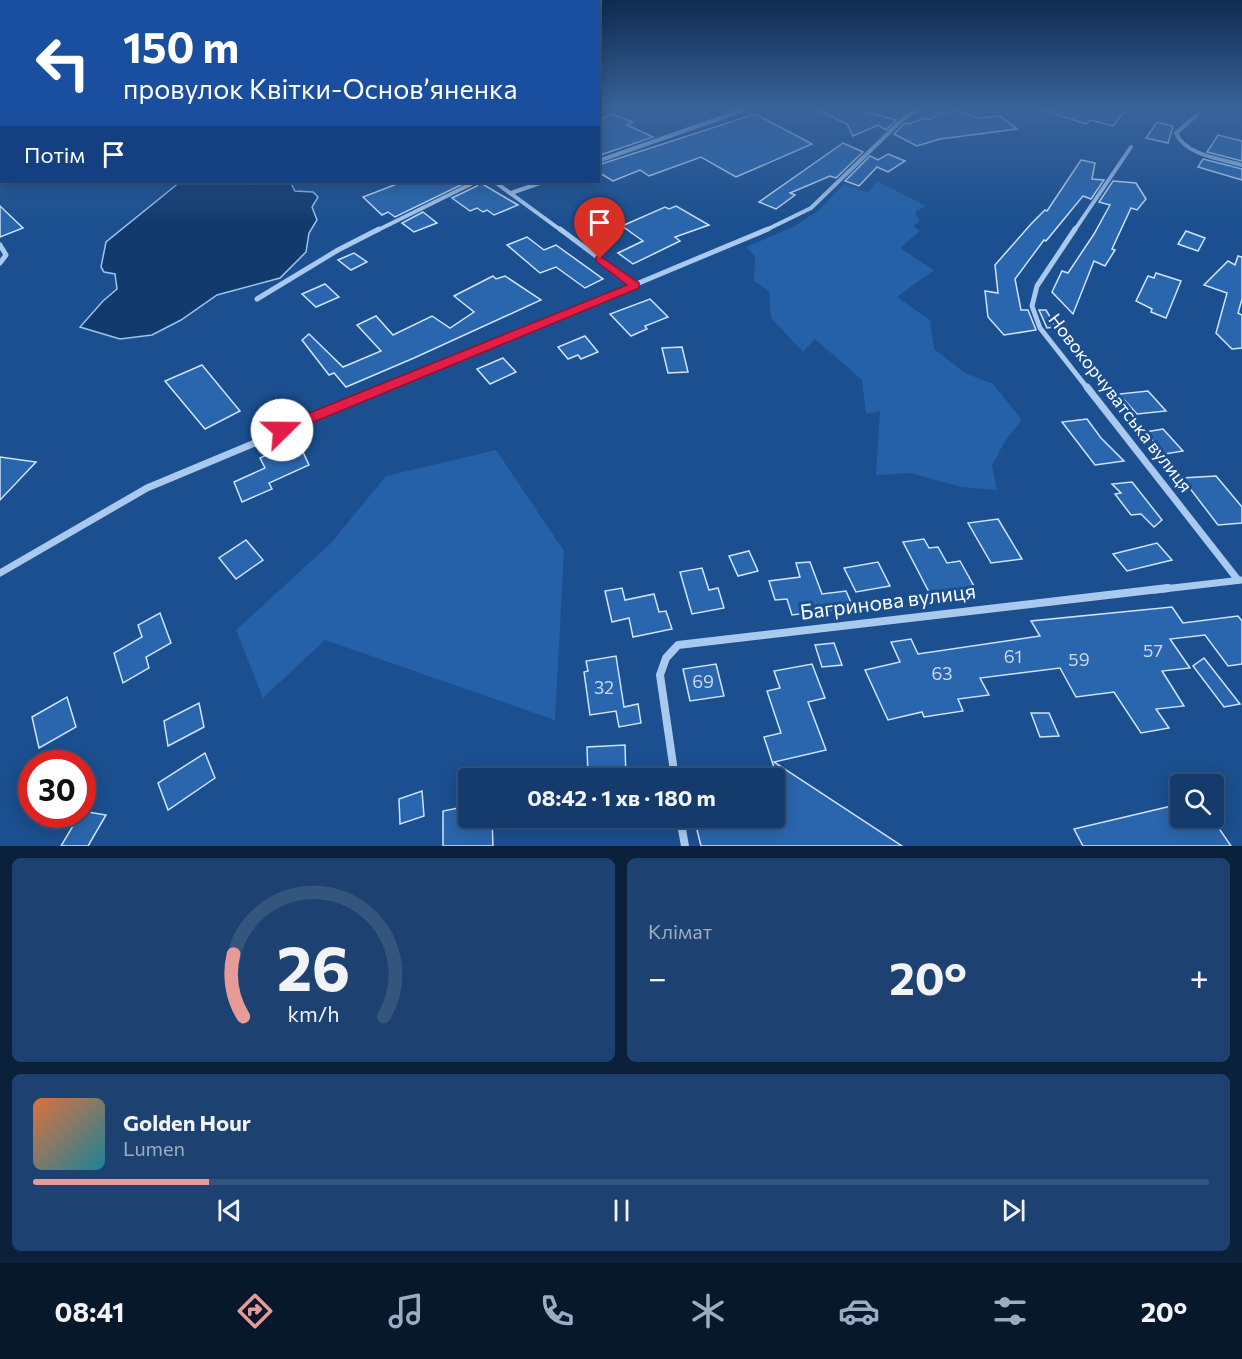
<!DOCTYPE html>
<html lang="uk">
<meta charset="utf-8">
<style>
body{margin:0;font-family:Commissioner,sans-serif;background:#1d4271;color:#f1f3f6;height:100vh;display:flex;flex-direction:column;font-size:22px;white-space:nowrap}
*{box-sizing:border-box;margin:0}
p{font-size:20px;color:#9dadc1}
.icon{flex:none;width:33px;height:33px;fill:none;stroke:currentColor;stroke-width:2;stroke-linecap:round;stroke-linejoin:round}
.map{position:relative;height:846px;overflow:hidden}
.sheet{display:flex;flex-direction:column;gap:12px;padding:12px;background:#0b203b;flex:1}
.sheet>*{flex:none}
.hud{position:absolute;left:0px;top:0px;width:600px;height:183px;box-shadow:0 3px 15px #0003,0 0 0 2px #33557e;background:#1a4fa0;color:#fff;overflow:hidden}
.tools{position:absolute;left:1170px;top:774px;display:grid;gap:12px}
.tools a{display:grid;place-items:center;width:54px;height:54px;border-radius:6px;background:#143b6b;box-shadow:0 3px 15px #0003,0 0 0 2px #33557e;font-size:30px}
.speed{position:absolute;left:18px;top:750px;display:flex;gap:12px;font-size:30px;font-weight:700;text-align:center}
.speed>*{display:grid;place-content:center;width:78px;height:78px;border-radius:50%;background:#143b6b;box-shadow:0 3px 15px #0003,0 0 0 2px #33557e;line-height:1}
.speed .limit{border:9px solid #d22;background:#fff;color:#111}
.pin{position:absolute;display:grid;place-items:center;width:51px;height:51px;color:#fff;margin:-62px -26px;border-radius:50% 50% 50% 0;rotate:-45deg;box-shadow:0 0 6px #0007}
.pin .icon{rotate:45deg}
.me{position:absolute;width:66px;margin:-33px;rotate:68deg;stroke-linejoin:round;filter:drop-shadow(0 0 4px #0008)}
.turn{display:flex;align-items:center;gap:21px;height:126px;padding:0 24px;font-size:27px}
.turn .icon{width:78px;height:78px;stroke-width:2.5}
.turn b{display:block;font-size:42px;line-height:51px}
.then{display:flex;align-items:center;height:57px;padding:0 24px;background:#0003;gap:12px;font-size:22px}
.big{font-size:45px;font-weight:700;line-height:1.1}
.sheet .widget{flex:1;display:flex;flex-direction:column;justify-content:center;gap:9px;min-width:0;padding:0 21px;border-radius:9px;background:#1d4271}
.sheet .dial{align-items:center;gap:0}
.dial svg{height:156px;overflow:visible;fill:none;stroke:#33557e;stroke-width:7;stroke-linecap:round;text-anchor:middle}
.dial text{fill:#f1f3f6;stroke:none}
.song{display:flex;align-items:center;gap:18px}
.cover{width:72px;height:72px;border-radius:9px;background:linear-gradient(135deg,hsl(20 70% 55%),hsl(190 70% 35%))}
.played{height:6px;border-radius:3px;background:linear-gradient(90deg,#e69b98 15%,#33557e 15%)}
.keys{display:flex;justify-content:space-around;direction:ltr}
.heat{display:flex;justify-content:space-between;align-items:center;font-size:33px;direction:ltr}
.sheet .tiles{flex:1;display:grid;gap:12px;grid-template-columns:1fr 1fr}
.widget:last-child{grid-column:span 2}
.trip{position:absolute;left:458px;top:768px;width:327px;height:60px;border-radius:6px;background:#143b6b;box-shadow:0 3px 15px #0003,0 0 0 2px #33557e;font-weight:700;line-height:60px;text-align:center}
.tab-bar{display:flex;height:96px;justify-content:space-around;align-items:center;background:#08182b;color:#9dadc1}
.tab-bar .icon{width:42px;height:42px}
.tab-bar .active{color:#e69b98}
.tab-bar b{font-size:27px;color:#f1f3f6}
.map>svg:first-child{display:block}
.green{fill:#2461a8}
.water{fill:#123a6d;stroke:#9cc4f0;stroke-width:1.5}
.building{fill:#2a66ad;stroke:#cfe3fa;stroke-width:1.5}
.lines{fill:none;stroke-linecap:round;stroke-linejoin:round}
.street-far3{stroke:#a9c9ee;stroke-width:4}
.street-far2{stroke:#a9c9ee;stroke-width:5}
.street-far1{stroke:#a9c9ee;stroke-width:7}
.street{stroke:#a9c9ee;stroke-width:8}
.route{fill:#e11d48;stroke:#92132f;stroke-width:1.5}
.labels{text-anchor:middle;stroke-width:6;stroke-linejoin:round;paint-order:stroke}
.street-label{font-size:18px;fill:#fff;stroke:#1b4f8f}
.near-number-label{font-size:18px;fill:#cad9ea}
.near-street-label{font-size:21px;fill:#fff;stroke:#1b4f8f}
</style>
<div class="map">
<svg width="1242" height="846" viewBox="0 0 1242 846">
<rect width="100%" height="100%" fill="#1b4f8f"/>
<g class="green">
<path d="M877,181L926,206L915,212L920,221L913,226L920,231L900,248L934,270L897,297L930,320L934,349L965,373L993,384L1022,420L1007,438L992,465L997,490L961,487L910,473L876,475L880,411L866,414L862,380L815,339L803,352L771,318L769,291L754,281L755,256L746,247L795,226L818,211L844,184L868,192Z"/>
<path d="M496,450L564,551L555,720L325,640L263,698L236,630L331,543L386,476Z"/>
</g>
<path class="water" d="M180,182H290L295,191L313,192L318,197L312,207L317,220L309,233L306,252L280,278L217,295L181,320L152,335L120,339L80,327L103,301L117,289L115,274L104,272L101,267L106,242Z"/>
<g class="building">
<path d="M811,107H850L896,120L886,130L878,125L853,136L847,124Z"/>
<path d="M1043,107H1128L1113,126L1091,120L1086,124L1043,110Z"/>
<path d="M951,109L979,118L1000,116L1017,129L940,139L917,146L894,134L905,123L909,124L925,118L929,120L941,112L945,113Z"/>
<path d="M611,114L633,122L627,125L653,137L598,156V121Z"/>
<path d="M755,114L812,144L736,177L701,157L649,176L640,170L613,181L598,172V165Z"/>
<path d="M1157,122L1173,126L1168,143L1146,138Z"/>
<path d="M1218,135L1242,141V161L1207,152Z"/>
<path d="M843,143L863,152L836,178L830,176L790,193L795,195L776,209L759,202Z"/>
<path d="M888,154L905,161L888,172L877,167L859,186L845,181L870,156L878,160Z"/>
<path d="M1203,159L1242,169V180L1198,167Z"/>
<path d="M1081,160L1095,163L1092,179L1104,180L1091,199L1083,196L1046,241L1044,240L1015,279L1021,310H1028L1036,330L1004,335L988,317L985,291L998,293L995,265L1031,224L1045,210L1047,211Z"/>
<path d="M1113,181L1136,183L1146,199L1137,210L1131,208L1112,249L1115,250L1105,266L1094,261L1073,314L1052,292L1062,271L1068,273L1094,234L1110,205L1099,202Z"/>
<path d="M402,182H467L395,217L388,212L382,215L363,197Z"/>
<path d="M479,182L518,205L494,215L487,210L483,212L477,208L470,211L452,198L477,186Z"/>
<path d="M0,206L23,228L0,237Z"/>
<path d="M676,206L709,225L675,237L680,241L633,264L618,253L643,241L622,226L665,207L669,209Z"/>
<path d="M423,212L437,223L414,232L402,223Z"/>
<path d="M1186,231L1205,238L1198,251L1178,244Z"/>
<path d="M527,237L544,250L556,245L603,279L585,288L556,267L540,273L507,245Z"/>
<path d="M354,253L367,262L351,270L338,260Z"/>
<path d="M1238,256L1242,257V299L1238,313L1242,315V348L1232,349L1216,333L1227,293L1204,285L1228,261L1235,265Z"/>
<path d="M1156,273L1181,281L1166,318L1151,312L1152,309L1136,301L1148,276L1154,278Z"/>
<path d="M493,276L496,279L505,276L541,300L414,358L346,387L334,373L329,375L302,340L309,334L343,367L381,351L357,325L376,316L393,335L432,316L450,328L474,312L454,296Z"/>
<path d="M325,284L339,297L316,307L302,294Z"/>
<path d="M650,299L668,317L645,326L647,329L631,336L610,314Z"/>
<path d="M1039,310H1046L1056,327L1047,328Z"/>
<path d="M585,336L598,352L581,359L578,355L568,359L558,347Z"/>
<path d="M682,347L688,372L668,373L662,348Z"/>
<path d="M503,358L516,372L490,384L477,369Z"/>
<path d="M202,365L240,411L205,429L165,381Z"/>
<path d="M1148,391L1166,411L1137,414L1119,394Z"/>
<path d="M1087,419L1101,438L1124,461L1095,465L1062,422Z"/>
<path d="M1163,429L1183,451L1165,454L1145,432Z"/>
<path d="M302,450L309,465L269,483L272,489L242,502L234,482L265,468L260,458L275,451L279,460Z"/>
<path d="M0,457L36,462L0,500Z"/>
<path d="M1216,476L1242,507V523L1218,525L1182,478Z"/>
<path d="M1132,482L1162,520L1154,527L1141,514L1131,515L1115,494L1121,493L1112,484Z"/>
<path d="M998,519L1022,559L991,563L968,523Z"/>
<path d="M924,539L929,548L938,547L947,563L960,561L975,588L930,594L903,542Z"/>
<path d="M246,540L263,560L236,579L219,558Z"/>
<path d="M1157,543L1172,560L1127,571L1113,554Z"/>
<path d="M749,551L758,571L738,576L729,556Z"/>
<path d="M810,562L822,594L846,591L853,607L792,615L787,599L775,600L769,581L800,577L796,563Z"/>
<path d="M878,562L890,586L856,592L844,568Z"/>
<path d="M702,568L709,590L718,588L724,608L692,614L680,572Z"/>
<path d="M622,588L625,600L654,594L659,612L666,611L672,629L633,637L629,618L612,622L605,591Z"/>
<path d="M1172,607L1183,623L1238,616L1242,621V664L1228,666L1205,635L1170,639L1190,668L1162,671L1184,706L1156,709L1169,728L1141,733L1114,692L1076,697L1060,668L980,678L989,695L958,699L963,711L924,717L922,712L888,720L865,670L900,662L891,642L911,639L918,654L1040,636L1031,621Z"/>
<path d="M160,613L171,643L146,657L149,668L123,683L114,653L142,637L138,625Z"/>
<path d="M834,643L842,665L822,667L815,645Z"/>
<path d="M616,656L624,707L638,704L641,723L619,727L616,711L590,715L584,672L588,671L586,661Z"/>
<path d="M1204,658L1240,704L1224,707L1193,666Z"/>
<path d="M716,664L724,696L690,701L683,669Z"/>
<path d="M812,664L825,698L808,702L826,750L774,762L902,846H701L694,818H774V784L779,783L764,737L781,733L767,691L780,688L774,671Z"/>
<path d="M67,697L76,727L39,748L32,717Z"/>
<path d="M199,703L204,727L168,746L164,721Z"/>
<path d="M1031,713H1049L1059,736L1040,737Z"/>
<path d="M625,745L626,778H600L599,774L588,775L587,747Z"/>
<path d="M205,753L215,778L168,810L158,783Z"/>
<path d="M422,791L424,816L400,824L399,799Z"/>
<path d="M1180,804V818H1212L1231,846H1083L1074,829Z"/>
<path d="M468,806V818H492L493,846H443V811Z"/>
<path d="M82,811L106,815L88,846H61L80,814H82Z"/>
</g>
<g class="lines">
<g class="street-far3">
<path d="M598,110L607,107"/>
<path d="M1197,115L1176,133C1185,155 1221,159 1242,165"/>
<path d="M598,161L752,107"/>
<path d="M495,182L562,231"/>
<path d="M511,193L543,182"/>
<path d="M376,231L475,182"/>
<path d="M764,231L811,208L904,118L922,107"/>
<path d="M1074,231L1131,147"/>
</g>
<g class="street-far2">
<path d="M560,229L635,285"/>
<path d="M1075,229L1037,286L1032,306L1040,328L1088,389"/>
<path d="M0,245L6,255L0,263"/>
<path d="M257,299L338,250L379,229"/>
<path d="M385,389L768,229"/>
</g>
<g class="street-far1">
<path d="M1087,387L1238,580"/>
<path d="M0,573L147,488L389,387"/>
<path d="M1155,590L1242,580"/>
</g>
<g class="street">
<path d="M675,778L660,675L666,658L678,645L1168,588"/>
<path d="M680,818L685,846"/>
</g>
</g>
<linearGradient id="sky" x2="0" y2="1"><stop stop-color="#0f2b4f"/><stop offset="0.48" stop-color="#39639b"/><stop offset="1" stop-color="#39639b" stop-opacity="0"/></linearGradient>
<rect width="1242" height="225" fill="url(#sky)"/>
<path class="route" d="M600,256L639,283V288L287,433L282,435L275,430L277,426L627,285L596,261V257Z"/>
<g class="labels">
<g class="street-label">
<text transform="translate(1120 403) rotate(52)" y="6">Новокорчуватська вулиця</text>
</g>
<g class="near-number-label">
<text x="1153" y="657">57</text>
<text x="1013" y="663">61</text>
<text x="1079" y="666">59</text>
<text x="942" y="680">63</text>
<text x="703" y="688">69</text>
<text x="604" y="694">32</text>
</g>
<g class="near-street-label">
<text transform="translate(888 602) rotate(-7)" y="7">Багринова вулиця</text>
</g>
</g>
</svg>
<div class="tools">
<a><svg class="icon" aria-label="search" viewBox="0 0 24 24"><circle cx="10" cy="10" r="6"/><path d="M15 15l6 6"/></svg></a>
</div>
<div class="speed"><div class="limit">30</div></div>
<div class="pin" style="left:600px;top:259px;background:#d93025"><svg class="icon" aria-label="arrive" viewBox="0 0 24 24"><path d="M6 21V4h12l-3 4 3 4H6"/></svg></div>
<svg class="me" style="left:282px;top:430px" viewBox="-20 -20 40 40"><circle r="19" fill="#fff"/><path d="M0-13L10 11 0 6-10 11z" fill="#e11d48"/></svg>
<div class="trip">08:42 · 1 хв · 180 m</div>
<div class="hud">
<div class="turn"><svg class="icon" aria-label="left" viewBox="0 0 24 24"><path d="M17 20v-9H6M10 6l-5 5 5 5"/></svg><div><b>150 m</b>провулок Квітки-Основʼяненка</div></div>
<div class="then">Потім<svg class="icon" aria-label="arrive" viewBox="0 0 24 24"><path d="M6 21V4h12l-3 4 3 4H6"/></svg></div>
</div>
</div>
<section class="sheet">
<div class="tiles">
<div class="widget dial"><svg viewBox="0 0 100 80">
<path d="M14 69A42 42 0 1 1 86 69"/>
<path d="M14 69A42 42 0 0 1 9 37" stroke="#e69b98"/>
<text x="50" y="56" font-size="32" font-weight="700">26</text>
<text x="50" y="72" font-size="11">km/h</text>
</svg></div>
<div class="widget"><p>Клімат</p>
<div class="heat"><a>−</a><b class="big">20°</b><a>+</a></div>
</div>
<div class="widget">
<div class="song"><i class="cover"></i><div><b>Golden Hour</b><p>Lumen</p></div></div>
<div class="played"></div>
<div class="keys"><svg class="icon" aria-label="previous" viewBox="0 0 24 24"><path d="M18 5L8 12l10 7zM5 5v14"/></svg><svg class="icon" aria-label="pause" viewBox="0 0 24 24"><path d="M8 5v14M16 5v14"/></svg><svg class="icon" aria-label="next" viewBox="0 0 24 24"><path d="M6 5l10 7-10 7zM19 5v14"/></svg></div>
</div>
</div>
</section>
<nav class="tab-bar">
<b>08:41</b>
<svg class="icon active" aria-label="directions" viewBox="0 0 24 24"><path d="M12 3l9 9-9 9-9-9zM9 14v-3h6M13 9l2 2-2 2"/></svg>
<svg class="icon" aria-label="music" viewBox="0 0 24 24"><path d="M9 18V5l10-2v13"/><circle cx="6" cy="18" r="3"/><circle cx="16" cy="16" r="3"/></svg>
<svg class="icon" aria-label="phone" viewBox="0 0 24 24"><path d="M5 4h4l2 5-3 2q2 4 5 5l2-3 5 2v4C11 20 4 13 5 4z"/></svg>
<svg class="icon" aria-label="climate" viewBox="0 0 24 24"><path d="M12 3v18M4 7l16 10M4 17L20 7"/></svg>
<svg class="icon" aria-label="car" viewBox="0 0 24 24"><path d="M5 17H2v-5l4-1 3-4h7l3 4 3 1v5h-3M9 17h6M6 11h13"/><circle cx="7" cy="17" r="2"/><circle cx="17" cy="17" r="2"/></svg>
<svg class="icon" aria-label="filters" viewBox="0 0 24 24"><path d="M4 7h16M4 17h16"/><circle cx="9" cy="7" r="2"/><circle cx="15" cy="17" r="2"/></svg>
<b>20°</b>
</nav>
